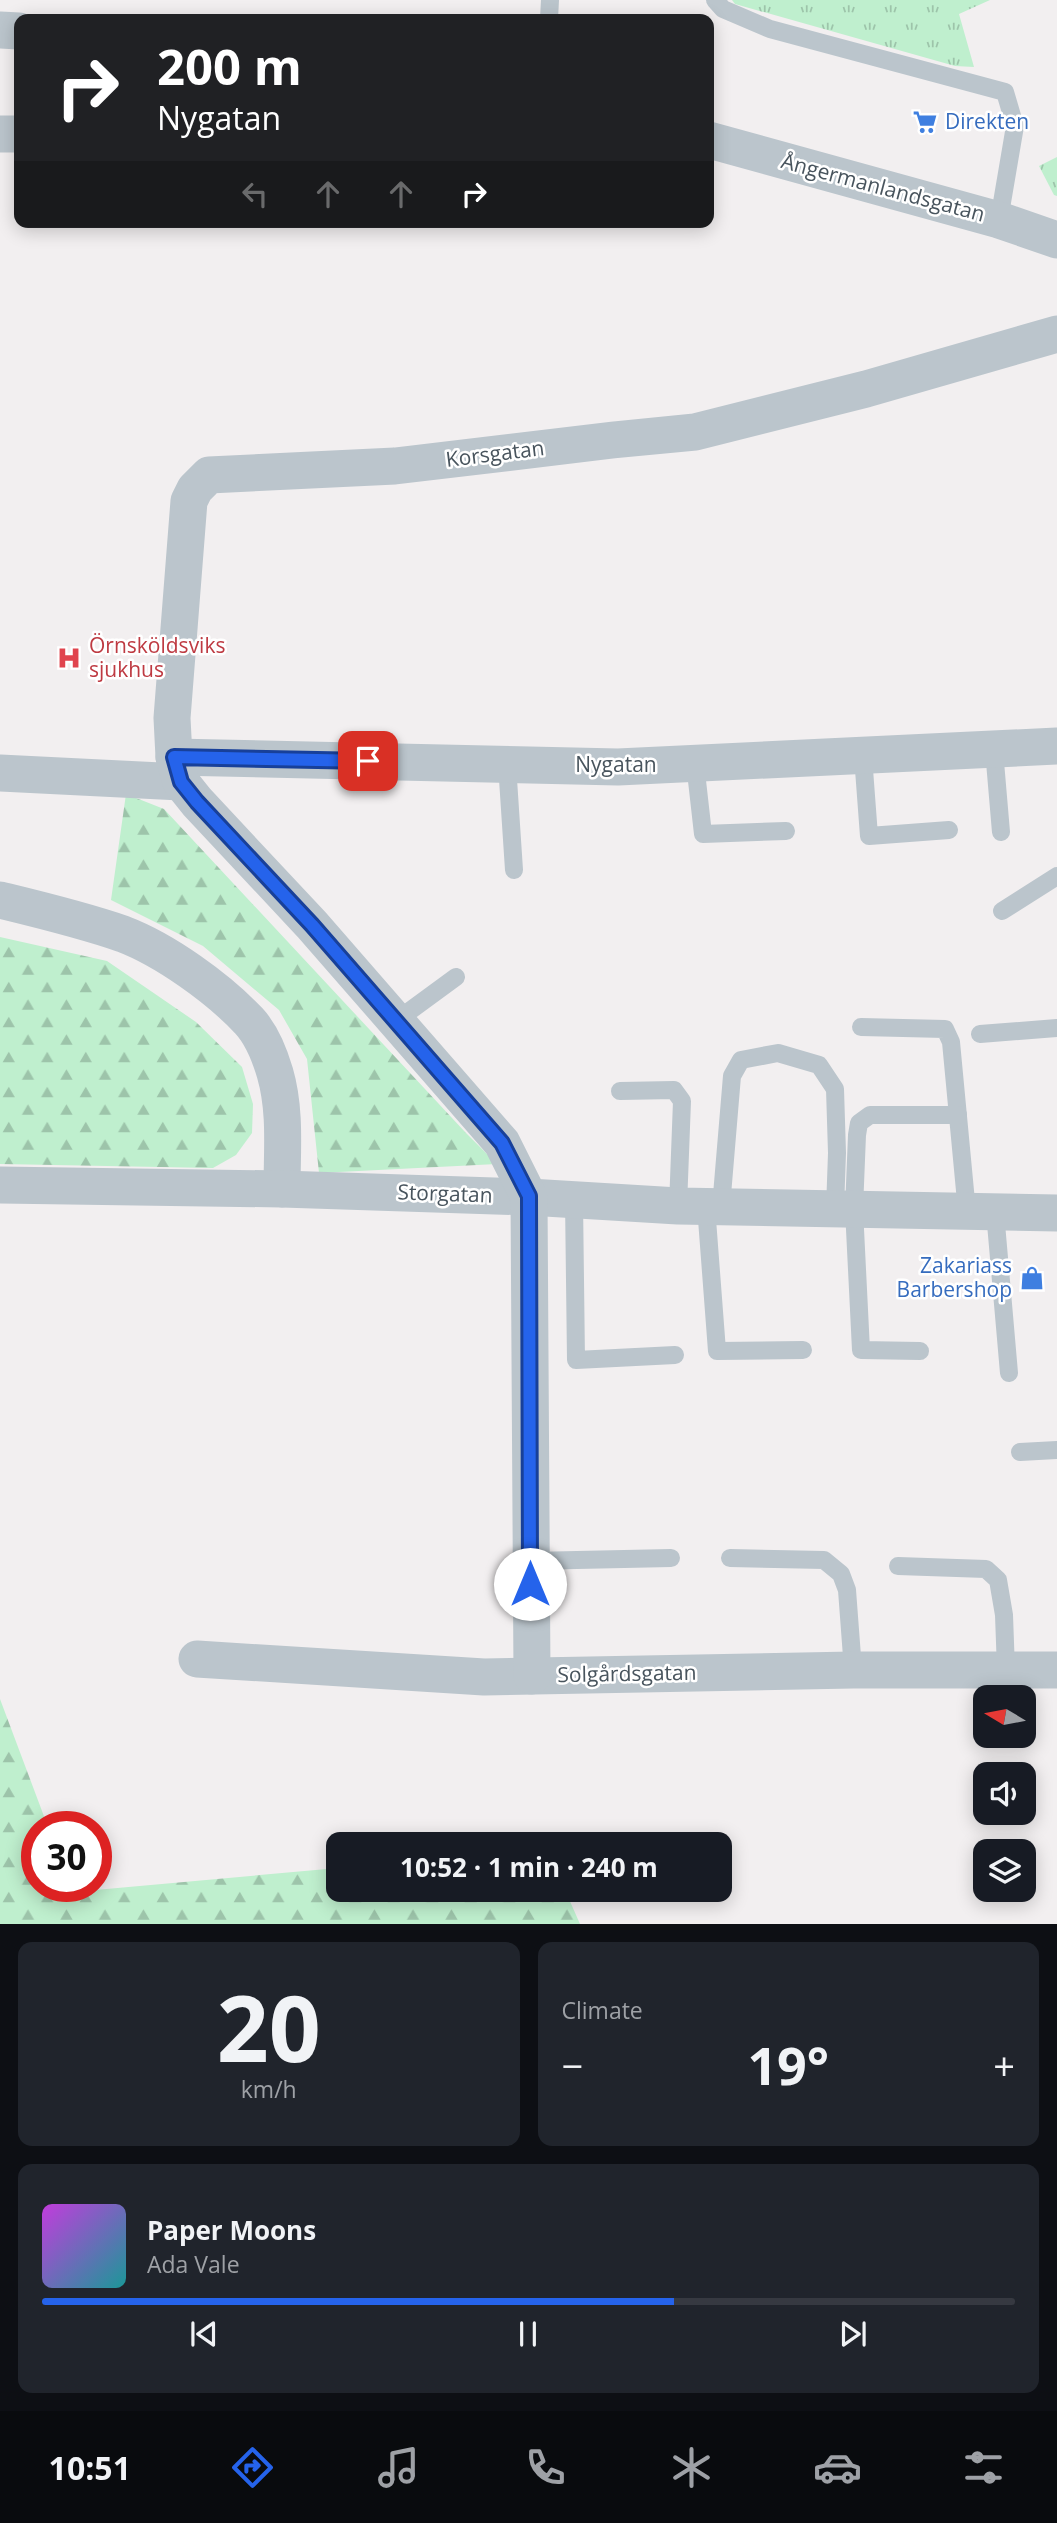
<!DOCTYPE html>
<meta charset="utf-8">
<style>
body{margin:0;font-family:"Open Sans",sans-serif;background:#20242c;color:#f1f3f6;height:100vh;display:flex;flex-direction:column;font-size:26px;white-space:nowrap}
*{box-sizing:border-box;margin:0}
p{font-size:23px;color:#9ea1a6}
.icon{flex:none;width:38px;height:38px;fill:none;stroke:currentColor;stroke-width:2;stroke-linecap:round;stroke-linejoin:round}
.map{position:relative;height:1924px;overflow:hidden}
.sheet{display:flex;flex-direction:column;gap:18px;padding:18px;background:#0d0f14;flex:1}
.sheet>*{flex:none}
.banner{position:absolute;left:14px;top:14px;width:700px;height:214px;border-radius:14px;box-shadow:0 4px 18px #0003;background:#202124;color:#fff;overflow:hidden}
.needle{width:46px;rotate:280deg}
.buttons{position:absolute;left:973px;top:1685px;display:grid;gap:14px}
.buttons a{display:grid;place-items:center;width:63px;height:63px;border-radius:14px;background:#171b24;box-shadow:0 4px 18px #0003;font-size:35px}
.speed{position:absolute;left:21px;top:1811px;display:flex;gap:14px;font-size:35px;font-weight:700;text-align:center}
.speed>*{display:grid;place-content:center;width:91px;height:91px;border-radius:50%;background:#171b24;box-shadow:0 4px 18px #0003;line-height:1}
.speed .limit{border:10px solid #d22;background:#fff;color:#111}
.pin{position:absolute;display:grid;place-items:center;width:60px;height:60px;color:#fff;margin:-30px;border-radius:14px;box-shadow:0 4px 10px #0006}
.me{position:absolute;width:77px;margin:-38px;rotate:0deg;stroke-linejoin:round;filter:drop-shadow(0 0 5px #0008)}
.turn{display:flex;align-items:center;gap:24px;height:147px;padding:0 28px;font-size:32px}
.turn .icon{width:91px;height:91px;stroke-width:2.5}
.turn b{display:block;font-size:49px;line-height:60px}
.lanes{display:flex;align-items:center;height:66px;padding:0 28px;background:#0003;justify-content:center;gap:35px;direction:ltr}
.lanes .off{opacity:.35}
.big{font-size:52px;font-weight:700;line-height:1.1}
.sheet .card{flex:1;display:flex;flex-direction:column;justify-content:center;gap:10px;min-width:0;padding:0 24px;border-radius:14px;background:#20242c}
.sheet .dial{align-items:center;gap:0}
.dial b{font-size:91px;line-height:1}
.song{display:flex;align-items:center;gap:21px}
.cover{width:84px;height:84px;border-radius:10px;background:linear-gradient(135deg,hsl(290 70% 55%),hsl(180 70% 35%))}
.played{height:7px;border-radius:4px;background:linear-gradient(90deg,#2563eb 65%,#363941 65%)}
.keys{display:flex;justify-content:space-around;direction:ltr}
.heat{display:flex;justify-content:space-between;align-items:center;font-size:38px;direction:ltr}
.sheet .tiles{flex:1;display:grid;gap:18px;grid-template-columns:1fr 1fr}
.card:last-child{grid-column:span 2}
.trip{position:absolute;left:326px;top:1832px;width:406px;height:70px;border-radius:14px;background:#171b24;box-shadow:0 4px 18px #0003;font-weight:700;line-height:70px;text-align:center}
.dock{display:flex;height:112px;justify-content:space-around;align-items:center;background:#090b0e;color:#9ea1a6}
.dock .icon{width:49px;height:49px}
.dock .selected{color:#2563eb}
.dock b{font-size:32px;color:#f1f3f6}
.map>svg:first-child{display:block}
.grass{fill:url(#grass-tufts)}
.forest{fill:url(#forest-firs)}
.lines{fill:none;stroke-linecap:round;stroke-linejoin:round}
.lane{stroke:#bbc5cc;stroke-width:18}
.street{stroke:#bbc5cc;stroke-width:37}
.route-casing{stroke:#184099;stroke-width:18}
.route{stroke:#2563eb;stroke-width:12}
.labels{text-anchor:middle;stroke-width:5;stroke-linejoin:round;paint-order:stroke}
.shop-label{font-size:21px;fill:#366cbe;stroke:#fff;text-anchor:start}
.street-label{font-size:21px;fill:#48545d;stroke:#fff}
.health-label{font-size:21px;fill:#be3a42;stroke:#fff;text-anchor:start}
</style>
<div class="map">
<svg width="1057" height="1925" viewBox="0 0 1057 1925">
<defs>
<pattern id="grass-tufts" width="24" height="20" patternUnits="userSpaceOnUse" patternTransform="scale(1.75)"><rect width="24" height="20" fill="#bfefce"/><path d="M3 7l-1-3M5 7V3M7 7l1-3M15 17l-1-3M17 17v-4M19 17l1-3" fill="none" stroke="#9dc4aa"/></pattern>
<pattern id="forest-firs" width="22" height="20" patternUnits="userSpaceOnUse" patternTransform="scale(1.75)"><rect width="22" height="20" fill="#bfefce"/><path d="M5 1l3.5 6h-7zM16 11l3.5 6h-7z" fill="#9dc4aa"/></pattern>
</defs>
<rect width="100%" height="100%" fill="#f2eff0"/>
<g class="grass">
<path d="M732,0H990L959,14L974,67L955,66L735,4Z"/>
<path d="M1057,157V196L1054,195L1039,166Z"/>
</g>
<g class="forest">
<path d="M126,794L164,809L466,1133L497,1164L319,1173L307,1059L279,1010L203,946L111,900Z"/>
<path d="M0,937L107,961L196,1022L242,1067L253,1104L252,1133L236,1155L213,1168L0,1164Z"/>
<path d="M0,1699L48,1827H37V1886L70,1887L73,1892L338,1868V1890H565L580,1924H0Z"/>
</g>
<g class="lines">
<g class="lane">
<path d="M715,0L723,9L770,29L1005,92L1015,126L999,220"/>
<path d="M549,19L550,0"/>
<path d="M994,750L1001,832"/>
<path d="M863,756L869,836L949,830"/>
<path d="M695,763L703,834L786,831"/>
<path d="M507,764L514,870"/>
<path d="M1002,911L1057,876"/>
<path d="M396,1021L456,977"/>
<path d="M861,1027L945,1029L951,1042L967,1212"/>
<path d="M980,1034L1057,1028"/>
<path d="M620,1091L674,1090L682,1101L678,1206"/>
<path d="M574,1200L576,1360L675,1355"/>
<path d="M706,1206L717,1351L803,1350"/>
<path d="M721,1207L732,1076L741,1060L778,1053L819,1065L835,1089L837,1153L835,1209"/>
<path d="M995,1212L1009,1373"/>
<path d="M920,1351L861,1350L854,1209L857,1135L859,1123L870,1115H958"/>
<path d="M1020,1452L1057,1450"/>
<path d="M730,1558L824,1560L841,1574L847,1590L853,1670"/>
<path d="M530,1561L671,1558"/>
<path d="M898,1566L986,1569L998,1580L1004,1615L1006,1670"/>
</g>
<g class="street">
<path d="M0,30L19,31"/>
<path d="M0,134H19"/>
<path d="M709,140L999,220L1057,240"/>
<path d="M174,757L618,767L1057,746"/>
<path d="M0,773L181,782"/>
<path d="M0,900C41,910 83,920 123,934C165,950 218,988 249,1021C261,1034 270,1056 275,1073C286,1111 282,1150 282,1189"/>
<path d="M0,1185L282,1189L529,1197L678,1206L1057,1213"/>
<path d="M197,1659L484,1677L853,1670H1057"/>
<path d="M532,1676L529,1197L502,1143L312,925L197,802L181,782L174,757L172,718L189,501L195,489L209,475L395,466L613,440L695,432L866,389L1057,334"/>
</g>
</g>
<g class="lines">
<g class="route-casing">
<path id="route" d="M368,761L174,757L181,782L197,802L312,925L502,1143L529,1196L530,1584"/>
</g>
<use href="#route" class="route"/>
</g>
<defs>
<g id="supermarket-bare" transform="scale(1.89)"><path d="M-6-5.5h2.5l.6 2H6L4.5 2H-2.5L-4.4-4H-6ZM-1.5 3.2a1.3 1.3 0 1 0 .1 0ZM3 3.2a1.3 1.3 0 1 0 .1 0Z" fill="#3f7fe0" stroke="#fff" stroke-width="2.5" paint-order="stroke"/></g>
<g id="hospital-bare" transform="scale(1.89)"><path d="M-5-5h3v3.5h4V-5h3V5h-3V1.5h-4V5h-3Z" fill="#e0444e" stroke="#fff" stroke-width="2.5" paint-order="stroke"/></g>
<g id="shop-bare" transform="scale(1.89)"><path d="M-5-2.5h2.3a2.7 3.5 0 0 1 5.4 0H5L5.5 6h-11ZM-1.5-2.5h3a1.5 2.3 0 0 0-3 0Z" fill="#3f7fe0" stroke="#fff" stroke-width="2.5" paint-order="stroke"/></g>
</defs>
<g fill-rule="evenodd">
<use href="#supermarket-bare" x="925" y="122"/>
<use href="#hospital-bare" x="69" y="658"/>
<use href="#shop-bare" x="1032" y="1278"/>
</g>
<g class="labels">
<g class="shop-label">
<text x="945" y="129">Direkten</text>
<text x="1012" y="1273" text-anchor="end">Zakariass<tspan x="1012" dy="24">Barbershop</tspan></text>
</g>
<g class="street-label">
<text transform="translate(883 188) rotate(15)" y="7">Ångermanlandsgatan</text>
<text transform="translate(495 454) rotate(-7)" y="7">Korsgatan</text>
<text x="616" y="772">Nygatan</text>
<text transform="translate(445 1194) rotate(2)" y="7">Storgatan</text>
<text transform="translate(627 1674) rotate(-1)" y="7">Solgårdsgatan</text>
</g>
<g class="health-label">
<text x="89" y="653">Örnsköldsviks<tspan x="89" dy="24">sjukhus</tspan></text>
</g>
</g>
</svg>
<div class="buttons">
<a><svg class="needle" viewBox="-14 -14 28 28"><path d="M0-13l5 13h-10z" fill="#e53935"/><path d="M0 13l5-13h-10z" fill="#9ea1a6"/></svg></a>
<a><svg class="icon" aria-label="sound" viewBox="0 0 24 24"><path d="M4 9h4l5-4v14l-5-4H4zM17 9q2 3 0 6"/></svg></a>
<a><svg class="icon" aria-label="layers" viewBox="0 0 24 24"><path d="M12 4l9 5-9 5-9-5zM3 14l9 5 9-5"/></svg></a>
</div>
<div class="speed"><div class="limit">30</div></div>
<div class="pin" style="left:368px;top:761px;background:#d93025"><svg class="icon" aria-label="arrive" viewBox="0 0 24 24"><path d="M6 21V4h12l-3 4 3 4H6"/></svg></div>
<svg class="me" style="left:530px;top:1584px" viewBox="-20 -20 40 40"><circle r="19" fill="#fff"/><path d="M0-13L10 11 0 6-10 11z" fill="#2563eb"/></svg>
<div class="trip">10:52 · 1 min · 240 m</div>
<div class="banner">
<div class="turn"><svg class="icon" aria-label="right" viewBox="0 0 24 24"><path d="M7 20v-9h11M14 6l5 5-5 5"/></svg><div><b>200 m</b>Nygatan</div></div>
<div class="lanes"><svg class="icon off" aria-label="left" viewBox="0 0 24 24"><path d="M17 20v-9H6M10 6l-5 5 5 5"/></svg><svg class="icon off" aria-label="ahead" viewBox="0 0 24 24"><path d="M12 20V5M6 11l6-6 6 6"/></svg><svg class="icon off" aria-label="ahead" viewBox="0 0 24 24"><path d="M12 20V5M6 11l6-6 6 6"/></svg><svg class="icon" aria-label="right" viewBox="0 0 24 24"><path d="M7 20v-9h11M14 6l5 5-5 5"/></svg></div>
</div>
</div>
<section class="sheet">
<div class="tiles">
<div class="card dial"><b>20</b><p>km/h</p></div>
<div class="card"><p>Climate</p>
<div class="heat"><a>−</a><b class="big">19°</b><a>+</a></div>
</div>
<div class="card">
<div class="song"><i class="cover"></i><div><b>Paper Moons</b><p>Ada Vale</p></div></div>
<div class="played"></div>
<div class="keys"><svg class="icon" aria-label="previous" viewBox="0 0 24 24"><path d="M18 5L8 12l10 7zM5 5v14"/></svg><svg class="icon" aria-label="pause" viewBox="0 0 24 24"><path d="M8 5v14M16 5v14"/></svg><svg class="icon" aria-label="next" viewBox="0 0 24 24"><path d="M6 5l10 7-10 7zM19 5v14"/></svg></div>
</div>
</div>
</section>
<nav class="dock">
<b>10:51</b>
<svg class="icon selected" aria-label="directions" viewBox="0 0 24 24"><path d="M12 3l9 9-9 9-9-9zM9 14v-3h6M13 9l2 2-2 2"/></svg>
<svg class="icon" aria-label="music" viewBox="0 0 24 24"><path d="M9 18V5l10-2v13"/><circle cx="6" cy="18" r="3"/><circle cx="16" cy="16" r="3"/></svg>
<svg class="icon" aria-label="phone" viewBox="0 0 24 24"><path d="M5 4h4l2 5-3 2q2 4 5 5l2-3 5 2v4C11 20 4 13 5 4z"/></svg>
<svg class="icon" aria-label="climate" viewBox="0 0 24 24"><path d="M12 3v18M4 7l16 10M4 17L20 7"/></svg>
<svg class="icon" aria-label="car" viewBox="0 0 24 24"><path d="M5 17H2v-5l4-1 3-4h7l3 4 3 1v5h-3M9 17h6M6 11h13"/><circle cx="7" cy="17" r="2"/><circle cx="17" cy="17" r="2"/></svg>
<svg class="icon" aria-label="filters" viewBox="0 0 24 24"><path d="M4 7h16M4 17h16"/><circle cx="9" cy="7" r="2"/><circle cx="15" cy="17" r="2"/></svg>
</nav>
